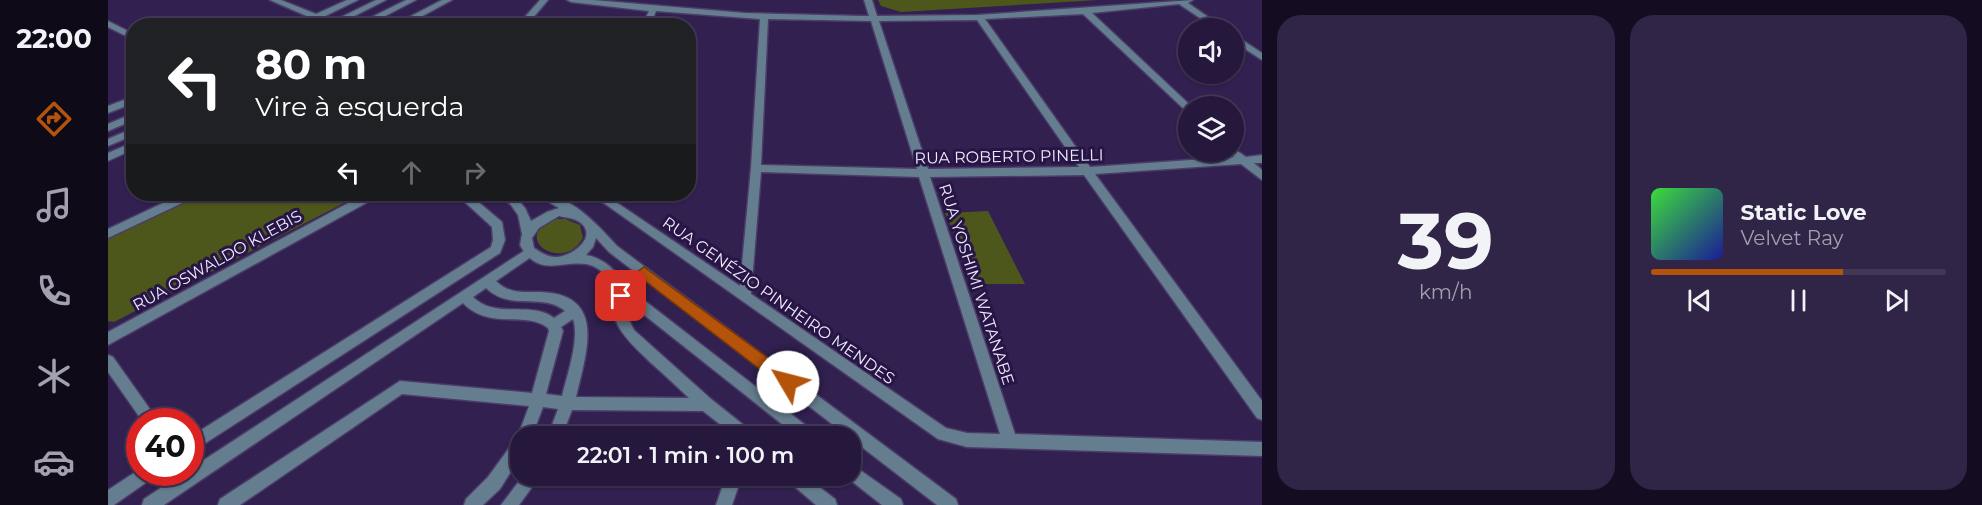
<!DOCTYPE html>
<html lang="pt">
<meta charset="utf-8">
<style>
body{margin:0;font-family:Montserrat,sans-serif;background:#312547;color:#f1f3f6;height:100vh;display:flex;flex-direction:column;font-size:22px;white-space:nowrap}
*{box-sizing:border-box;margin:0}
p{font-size:20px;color:#a3a0af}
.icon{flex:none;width:33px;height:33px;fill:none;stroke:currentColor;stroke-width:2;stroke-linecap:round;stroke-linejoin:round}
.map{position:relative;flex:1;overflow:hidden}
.panel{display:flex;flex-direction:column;gap:15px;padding:15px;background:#140d21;width:720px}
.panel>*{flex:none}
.banner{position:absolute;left:18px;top:18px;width:570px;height:183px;border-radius:24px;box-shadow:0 2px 4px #0004,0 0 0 2px #423756;background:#202124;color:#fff;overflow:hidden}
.buttons{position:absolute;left:1070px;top:18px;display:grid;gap:12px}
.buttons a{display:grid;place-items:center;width:66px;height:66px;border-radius:50%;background:#25183c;box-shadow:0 2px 4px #0004,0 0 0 2px #423756;font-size:30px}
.speed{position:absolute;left:18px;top:408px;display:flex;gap:12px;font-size:30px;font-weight:700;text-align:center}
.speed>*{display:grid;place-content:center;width:78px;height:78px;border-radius:50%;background:#25183c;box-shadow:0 2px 4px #0004,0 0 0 2px #423756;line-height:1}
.speed .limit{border:9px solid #d22;background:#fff;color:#111}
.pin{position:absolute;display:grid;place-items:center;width:51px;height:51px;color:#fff;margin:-26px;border-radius:12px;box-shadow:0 3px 9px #0006}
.me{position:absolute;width:66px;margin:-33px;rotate:307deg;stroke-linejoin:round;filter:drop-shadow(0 0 4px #0008)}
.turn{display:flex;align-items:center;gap:21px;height:126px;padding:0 30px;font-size:27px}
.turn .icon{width:78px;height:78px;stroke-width:2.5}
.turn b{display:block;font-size:42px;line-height:51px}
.lanes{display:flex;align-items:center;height:57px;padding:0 30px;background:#0003;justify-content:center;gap:30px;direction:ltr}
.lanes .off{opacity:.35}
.panel .widget{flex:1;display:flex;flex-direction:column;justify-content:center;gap:9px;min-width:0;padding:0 21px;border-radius:24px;background:#312547}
.panel .dial{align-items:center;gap:0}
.dial b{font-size:78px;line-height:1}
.song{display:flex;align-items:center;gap:18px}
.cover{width:72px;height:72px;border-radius:9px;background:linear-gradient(135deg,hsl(120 70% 55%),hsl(240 70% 35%))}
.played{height:6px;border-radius:3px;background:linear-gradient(90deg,#b45309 65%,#423756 65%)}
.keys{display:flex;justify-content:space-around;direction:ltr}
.panel .tiles{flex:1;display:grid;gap:15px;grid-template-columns:repeat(2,1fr)}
.trip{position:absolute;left:402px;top:426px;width:351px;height:60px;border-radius:24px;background:#25183c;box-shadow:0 2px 4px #0004,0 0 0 2px #423756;font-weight:600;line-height:60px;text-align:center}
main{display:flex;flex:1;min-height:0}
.tabs{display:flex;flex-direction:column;width:108px;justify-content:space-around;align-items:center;background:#0f0a18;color:#a3a0af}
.tabs .icon{width:42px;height:42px}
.tabs .on{color:#b45309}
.tabs b{font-size:27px;color:#f1f3f6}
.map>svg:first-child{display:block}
.green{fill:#4d561b}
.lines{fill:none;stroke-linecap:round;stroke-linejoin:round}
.minor-casing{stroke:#4c3c68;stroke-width:3}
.tertiary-casing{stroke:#4c3c68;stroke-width:3}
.minor{fill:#657e8f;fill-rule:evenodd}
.tertiary{fill:#657e8f;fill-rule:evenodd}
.shaded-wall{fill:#442958}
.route{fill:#b45309;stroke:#753606;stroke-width:1.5}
.labels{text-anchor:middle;stroke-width:6;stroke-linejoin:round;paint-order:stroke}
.street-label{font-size:16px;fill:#efeafd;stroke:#271545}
</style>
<main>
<nav class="tabs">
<b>22:00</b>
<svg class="icon on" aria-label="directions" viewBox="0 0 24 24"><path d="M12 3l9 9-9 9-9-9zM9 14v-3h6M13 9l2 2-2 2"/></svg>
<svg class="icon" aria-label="music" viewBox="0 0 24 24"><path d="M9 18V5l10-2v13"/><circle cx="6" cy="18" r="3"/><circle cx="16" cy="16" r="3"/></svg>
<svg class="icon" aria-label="phone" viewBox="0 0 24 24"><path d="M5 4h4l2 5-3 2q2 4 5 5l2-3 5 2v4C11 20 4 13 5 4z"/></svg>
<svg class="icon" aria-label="climate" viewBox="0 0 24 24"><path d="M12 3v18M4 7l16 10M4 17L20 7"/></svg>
<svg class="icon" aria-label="car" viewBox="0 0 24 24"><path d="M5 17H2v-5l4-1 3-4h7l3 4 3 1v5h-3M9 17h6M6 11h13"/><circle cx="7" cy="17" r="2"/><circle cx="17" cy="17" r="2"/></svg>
</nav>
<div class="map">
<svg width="1154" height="505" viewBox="0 0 1154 505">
<rect width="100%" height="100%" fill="#312050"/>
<g class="green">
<path d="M770,0H991L793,12L773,6Z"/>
<path d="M95,194H248L240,201L6,322L0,321V239Z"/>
<path d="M880,211L917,284H868L837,213Z"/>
<path d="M448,219H457L472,225L475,238C454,275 400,236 448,219Z"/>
</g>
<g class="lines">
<g class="minor-casing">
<g id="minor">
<path d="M162,0H173L208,14L239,0H250L197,26H185L201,17Z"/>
<path d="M334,0H344L296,26H284Z"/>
<path d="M432,0H440L418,26H409Z"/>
<path d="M459,0H485L637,13L753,16H761L756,0H764L769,16L869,15L1085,0L1080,3L1116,28H1107L1071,4L984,13L1083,106H1080V111L1077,110L975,14L877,19L982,167L1126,157L1120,152H1125V148L1138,157L1154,155V163H1146L1154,170V180L1133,164L987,174L1154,401V420L1149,418L976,175L822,177L907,434L1154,442V456L859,447L830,439L483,194H496L632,286L643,168L652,19L548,11L542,26H534L541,11L463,2ZM660,19L763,21L809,169L653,165ZM869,20L971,167L820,169L771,21ZM653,172L811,177L892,434L859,433L838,428L643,294Z"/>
<path d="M0,21L26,34V40L0,27Z"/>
<path d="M1125,34L1154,53V60L1125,41Z"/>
<path d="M26,96V103L0,113V106Z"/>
<path d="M26,142V149L0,161V153Z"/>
<path d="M74,194H89L87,197L0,238V229Z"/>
<path d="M257,194H271L269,197L0,345V332Z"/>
<path d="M348,194H361L394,222L397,240L392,253L82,453V437L383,247L385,240L384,227Z"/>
<path d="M422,247L426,249L428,252L426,255L388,281C401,294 415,292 432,292C500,294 478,353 468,397L581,398C568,386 556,374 543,363C522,343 489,315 514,286C520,279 528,271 536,268L540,270L542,273L519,299L518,314L526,330L603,399L643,431L645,436H627L595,411L464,410L454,436H440L450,409L435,407L424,436H412V457L392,489L375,505H356L358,499L380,477L407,440L411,438L410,436L421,406L294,394L132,505H110L112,499L292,381L424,393L441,331L440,328C417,310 382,331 355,303L56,505H34L36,499L77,472H82V469ZM378,288C403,312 434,292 457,311L446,318C423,300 388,320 365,297ZM465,319C472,339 459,375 454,396L438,394L455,331L453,327Z"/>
<path d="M0,355L5,357L51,422H35L0,372Z"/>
<path d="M32,469V472H49L46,477L6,505H0V490Z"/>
<path d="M415,476H432L411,505H393Z"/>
<path d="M618,476H634L624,505H608Z"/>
<path d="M677,476H697L727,499L729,505H708L680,481Z"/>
</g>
</g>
<g class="tertiary-casing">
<g id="tertiary">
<path d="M268,0H278L227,26H215Z"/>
<path d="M298,0H308L258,26H246Z"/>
<path d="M26,113V120L0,131V124Z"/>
<path d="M26,128V135L0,146V139Z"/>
<path d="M391,194L406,195L417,208L423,221L439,212L451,208L432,197L431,194C462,194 489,224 509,246L848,499L850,505H829L501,252L488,238L485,247L478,255C498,259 508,271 519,287L705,431L707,436H689L511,295C504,284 497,271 485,266C459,256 432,282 412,245L414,234L410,215L403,205ZM451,216C459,218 468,218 474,224C489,239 462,257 448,257C440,257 433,253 426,248L424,238L431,228Z"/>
<path d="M742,463L793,499L795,505H774L737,476H742Z"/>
</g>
</g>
<use href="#minor" class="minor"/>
<use href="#tertiary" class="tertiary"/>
</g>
<path class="shaded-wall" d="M145,194H155L148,198Z"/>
<path class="route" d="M536,267L686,377L688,382L686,387L680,389L675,387L537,281L521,294L518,301H508L506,296L509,287Z"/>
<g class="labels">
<g class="street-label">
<text transform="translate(901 156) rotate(-1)" y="6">RUA ROBERTO PINELLI</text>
<text transform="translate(109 260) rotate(-29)" y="6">RUA OSWALDO KLEBIS</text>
<text transform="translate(869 284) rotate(72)" y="6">RUA YOSHIMI WATANABE</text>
<text transform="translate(671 300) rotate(35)" y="6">RUA GENÉZIO PINHEIRO MENDES</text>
</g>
</g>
</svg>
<div class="buttons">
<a><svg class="icon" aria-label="sound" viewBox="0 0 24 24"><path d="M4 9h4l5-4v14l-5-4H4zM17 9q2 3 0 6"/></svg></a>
<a><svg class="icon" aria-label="layers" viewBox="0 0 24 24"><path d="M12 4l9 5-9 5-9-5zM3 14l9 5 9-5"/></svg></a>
</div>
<div class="speed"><div class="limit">40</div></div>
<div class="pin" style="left:513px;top:296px;background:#d93025"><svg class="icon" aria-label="arrive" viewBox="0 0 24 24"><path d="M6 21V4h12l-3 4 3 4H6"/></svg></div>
<svg class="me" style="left:680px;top:382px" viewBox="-20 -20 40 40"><circle r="19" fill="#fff"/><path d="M0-13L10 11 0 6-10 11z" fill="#b45309"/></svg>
<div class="trip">22:01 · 1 min · 100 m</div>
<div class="banner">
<div class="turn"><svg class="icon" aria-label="left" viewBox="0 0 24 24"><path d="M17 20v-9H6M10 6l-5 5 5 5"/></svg><div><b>80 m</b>Vire à esquerda</div></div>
<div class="lanes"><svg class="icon" aria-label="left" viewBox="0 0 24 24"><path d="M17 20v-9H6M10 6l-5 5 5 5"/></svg><svg class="icon off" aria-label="ahead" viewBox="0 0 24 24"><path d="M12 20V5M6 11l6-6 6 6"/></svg><svg class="icon off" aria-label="right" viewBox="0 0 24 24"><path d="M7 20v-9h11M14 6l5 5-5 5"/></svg></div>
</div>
</div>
<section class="panel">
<div class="tiles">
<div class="widget dial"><b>39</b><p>km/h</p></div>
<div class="widget">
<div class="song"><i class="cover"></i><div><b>Static Love</b><p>Velvet Ray</p></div></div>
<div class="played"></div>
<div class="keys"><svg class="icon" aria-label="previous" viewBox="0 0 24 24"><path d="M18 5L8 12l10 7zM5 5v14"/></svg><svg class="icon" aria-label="pause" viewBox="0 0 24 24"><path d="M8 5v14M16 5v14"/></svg><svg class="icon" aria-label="next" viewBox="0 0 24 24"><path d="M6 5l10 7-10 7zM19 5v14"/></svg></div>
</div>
</div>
</section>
</main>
